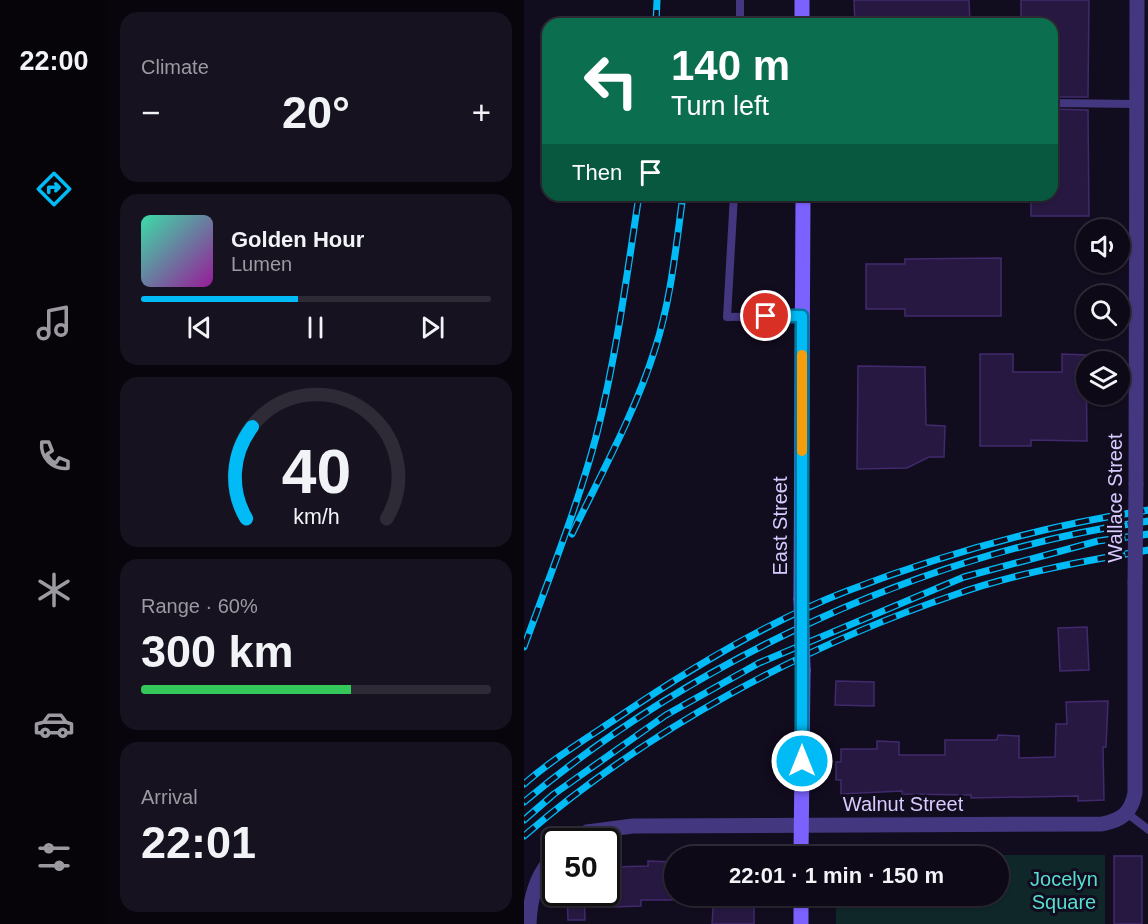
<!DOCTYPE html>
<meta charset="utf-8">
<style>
body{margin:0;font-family:Helvetica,sans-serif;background:#171220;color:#f1f3f6;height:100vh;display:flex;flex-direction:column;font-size:22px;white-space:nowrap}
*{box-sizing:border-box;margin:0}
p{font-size:20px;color:#9b9aa1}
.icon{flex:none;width:33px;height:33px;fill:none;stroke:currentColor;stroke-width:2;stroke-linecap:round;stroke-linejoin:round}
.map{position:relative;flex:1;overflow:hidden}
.panel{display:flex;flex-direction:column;gap:12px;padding:12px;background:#08050d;width:416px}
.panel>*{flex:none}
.top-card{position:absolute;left:18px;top:18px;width:516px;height:183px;border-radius:18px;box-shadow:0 2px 4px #0004,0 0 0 2px #2e2a36;background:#0b6e4f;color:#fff;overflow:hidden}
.tools{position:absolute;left:552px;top:219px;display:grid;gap:12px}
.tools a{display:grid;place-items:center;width:54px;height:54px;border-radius:50%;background:#0e0917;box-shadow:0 2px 4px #0004,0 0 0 2px #2e2a36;font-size:30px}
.speed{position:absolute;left:18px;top:828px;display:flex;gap:12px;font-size:30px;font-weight:700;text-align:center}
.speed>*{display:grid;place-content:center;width:78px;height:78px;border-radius:50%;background:#0e0917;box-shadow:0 2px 4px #0004,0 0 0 2px #2e2a36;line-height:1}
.speed .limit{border:3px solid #111;border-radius:9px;background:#fff;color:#111}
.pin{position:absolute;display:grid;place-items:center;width:51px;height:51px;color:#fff;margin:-26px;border:3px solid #fff;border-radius:50%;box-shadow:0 2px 6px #0007}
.me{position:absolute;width:66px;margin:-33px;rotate:0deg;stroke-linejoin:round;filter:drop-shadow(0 0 4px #0008)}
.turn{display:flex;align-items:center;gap:21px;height:126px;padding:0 30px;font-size:27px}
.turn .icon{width:78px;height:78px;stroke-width:2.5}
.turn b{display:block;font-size:42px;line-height:51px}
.then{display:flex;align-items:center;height:57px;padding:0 30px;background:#0003;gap:12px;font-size:22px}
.big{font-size:45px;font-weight:800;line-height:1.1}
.panel .tile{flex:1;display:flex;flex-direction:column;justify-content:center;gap:9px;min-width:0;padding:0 21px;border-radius:18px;background:#171220}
.panel .dial{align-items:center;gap:0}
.dial svg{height:156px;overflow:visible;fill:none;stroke:#2e2a36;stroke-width:7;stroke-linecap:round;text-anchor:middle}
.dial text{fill:#f1f3f6;stroke:none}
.song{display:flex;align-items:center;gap:18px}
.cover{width:72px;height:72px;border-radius:9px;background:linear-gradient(135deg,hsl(160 70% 55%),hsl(300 70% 35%))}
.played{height:6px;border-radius:3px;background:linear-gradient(90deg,#00bbf6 45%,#2e2a36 45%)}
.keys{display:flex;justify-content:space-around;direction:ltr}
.heat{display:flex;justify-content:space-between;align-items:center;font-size:33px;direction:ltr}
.charge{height:9px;border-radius:4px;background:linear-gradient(90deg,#34c759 60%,#2e2a36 0)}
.trip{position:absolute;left:140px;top:846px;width:345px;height:60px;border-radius:30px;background:#0e0917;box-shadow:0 2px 4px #0004,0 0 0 2px #2e2a36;font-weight:800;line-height:60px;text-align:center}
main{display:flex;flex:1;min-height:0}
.menu{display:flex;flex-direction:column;width:108px;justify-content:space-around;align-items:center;background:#060409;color:#9b9aa1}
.menu .icon{width:42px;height:42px}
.menu .selected{color:#00bbf6}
.menu b{font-size:27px;color:#f1f3f6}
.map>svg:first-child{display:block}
.green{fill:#0f2729}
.building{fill:#261841;stroke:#402a6d;stroke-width:1.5}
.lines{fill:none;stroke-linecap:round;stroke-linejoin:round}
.service{stroke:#43377f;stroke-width:8}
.minor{stroke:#43377f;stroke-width:15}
.secondary{stroke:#7b62ff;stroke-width:15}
.rail-casing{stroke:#00bbf6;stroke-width:7}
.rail{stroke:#120c1f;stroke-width:4.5;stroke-dasharray:14;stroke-linecap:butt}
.minor-bridge{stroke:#43377f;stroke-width:15}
.secondary-bridge{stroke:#7b62ff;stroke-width:15}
.route-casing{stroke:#007aa0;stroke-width:15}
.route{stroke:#00bbf6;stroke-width:10}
.slow{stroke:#f59e0b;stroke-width:10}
.labels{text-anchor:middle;stroke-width:6;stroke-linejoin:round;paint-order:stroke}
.street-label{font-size:20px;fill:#d8cbff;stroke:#120c1f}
.park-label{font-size:20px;fill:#56dfd0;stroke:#120c1f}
</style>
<main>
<nav class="menu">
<b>22:00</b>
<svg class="icon selected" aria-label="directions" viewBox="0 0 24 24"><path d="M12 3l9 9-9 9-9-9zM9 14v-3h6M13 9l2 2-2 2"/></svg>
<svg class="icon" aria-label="music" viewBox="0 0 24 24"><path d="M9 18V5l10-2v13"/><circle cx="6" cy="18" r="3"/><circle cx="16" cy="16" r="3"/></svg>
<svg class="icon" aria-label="phone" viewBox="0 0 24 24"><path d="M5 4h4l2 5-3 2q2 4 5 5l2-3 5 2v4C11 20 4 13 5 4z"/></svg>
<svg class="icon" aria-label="climate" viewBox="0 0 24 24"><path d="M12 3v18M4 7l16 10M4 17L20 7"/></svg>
<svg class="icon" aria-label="car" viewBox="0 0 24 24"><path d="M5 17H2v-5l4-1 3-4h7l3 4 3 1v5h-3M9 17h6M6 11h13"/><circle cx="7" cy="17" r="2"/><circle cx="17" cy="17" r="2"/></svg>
<svg class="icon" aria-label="filters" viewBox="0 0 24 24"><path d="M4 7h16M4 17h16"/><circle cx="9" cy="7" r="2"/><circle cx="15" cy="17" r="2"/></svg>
</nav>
<section class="panel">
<div class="tile"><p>Climate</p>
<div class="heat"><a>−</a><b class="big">20°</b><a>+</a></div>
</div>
<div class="tile">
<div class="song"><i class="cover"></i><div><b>Golden Hour</b><p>Lumen</p></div></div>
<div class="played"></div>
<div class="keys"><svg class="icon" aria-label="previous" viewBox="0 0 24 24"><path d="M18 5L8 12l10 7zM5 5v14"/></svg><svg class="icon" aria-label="pause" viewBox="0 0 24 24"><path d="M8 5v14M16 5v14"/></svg><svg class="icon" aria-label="next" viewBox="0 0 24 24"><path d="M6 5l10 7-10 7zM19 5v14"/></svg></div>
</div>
<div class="tile dial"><svg viewBox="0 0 100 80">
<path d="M14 69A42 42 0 1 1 86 69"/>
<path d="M14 69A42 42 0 0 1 17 22" stroke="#00bbf6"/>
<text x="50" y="56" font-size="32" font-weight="700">40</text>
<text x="50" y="72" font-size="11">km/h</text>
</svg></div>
<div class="tile"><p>Range · 60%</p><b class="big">300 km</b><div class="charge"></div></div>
<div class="tile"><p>Arrival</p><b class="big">22:01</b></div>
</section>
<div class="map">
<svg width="625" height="924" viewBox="0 0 625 924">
<rect width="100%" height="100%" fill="#120c1f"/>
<path class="green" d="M312,855H581V924H312V896H474V856Z"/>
<g class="building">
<path d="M330,0H445L446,24H331Z"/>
<path d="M497,0H565L564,97H528V24H497Z"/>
<path d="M528,109L564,110L565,216H507V195H528Z"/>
<path d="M477,258V316H381V309H342V264H381V259Z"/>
<path d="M456,354H489V372H538V354L562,355L563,441L507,440V446H456Z"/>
<path d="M334,366L401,367L402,425L421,426L420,457H405L383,468L333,469Z"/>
<path d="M563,627L565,670L536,671L534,628Z"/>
<path d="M312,681L350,682V706L311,705Z"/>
<path d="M584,701L582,747H579L580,800L554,801V796L447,798V795L378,794V791L317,794V780H312V762H317V749H353V741L375,742V755H421V740H473L474,735L495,736V758L531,757L532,724H543L542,702Z"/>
<rect x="590" y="856" width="28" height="68"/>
<path d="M124,861L149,862V900H117V906L89,907V867L124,866Z"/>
<path d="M43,892H60L61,920H44Z"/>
<path d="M190,896H230V924H188Z"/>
</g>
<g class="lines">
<g class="service">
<path d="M216,0V24"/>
<path d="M528,103L612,104"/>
<path d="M210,195L203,317L278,316"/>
<path d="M604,814L625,830"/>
</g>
<g class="minor">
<path d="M612,484L613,0"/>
<path d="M47,842L63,832L109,826L578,824C598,820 607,813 611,793V583"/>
<path d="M5,924C6,898 12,873 32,855"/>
</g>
<g class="secondary">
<path d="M278,0V24"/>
<path d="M277,599L279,195"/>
<path d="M277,856L279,670"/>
<path d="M277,924V896"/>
</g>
<g class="rail-casing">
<g id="rail">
<path d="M132,24L133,0"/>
<path d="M48,534C77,474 111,413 131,349C147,300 152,246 159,195"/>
<path d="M0,647C25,578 53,508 72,437C92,358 103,275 115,195"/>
<path d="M0,784C30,758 63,738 96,716C167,668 243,622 323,591C419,554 523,525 625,510"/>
<path d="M0,802C171,659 403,552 625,521"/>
<path d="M0,820L30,794L142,715L235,663L440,577L574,541L625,534"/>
<path d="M0,836C123,730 277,647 430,595C492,573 560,561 625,550"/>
</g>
</g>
<use href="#rail" class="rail"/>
<path class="minor-bridge" d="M611,583L612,484"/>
<path class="secondary-bridge" d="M277,599L279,670"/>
</g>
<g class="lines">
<g class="route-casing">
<path id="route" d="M242,316H278V761"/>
</g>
<use href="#route" class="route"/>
<path class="slow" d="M278,451V355"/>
</g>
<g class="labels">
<g class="street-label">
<text transform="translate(591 498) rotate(-90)" y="7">Wallace Street</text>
<text transform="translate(256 526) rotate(-90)" y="7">East Street</text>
<text x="379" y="811">Walnut Street</text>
</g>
<g class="park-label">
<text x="540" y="886">Jocelyn<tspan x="540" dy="23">Square</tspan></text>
</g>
</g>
</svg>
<div class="tools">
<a><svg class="icon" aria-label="sound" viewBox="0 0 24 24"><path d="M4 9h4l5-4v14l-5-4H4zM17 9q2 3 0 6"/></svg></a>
<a><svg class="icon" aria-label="search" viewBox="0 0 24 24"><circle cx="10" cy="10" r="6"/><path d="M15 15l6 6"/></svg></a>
<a><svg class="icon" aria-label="layers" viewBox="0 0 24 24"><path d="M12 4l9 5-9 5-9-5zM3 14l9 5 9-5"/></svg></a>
</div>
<div class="speed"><div class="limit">50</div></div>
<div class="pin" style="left:242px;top:316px;background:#d93025"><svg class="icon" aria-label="arrive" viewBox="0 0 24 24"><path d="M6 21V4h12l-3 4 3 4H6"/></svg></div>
<svg class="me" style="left:278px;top:761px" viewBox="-20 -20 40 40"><circle r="17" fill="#00bbf6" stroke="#fff" stroke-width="3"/><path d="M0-11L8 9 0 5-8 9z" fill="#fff"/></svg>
<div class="trip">22:01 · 1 min · 150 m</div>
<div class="top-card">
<div class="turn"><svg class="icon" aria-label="left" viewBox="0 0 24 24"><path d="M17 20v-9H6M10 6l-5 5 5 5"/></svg><div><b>140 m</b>Turn left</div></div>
<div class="then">Then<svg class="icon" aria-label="arrive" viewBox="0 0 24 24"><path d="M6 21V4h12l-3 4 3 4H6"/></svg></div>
</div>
</div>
</main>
